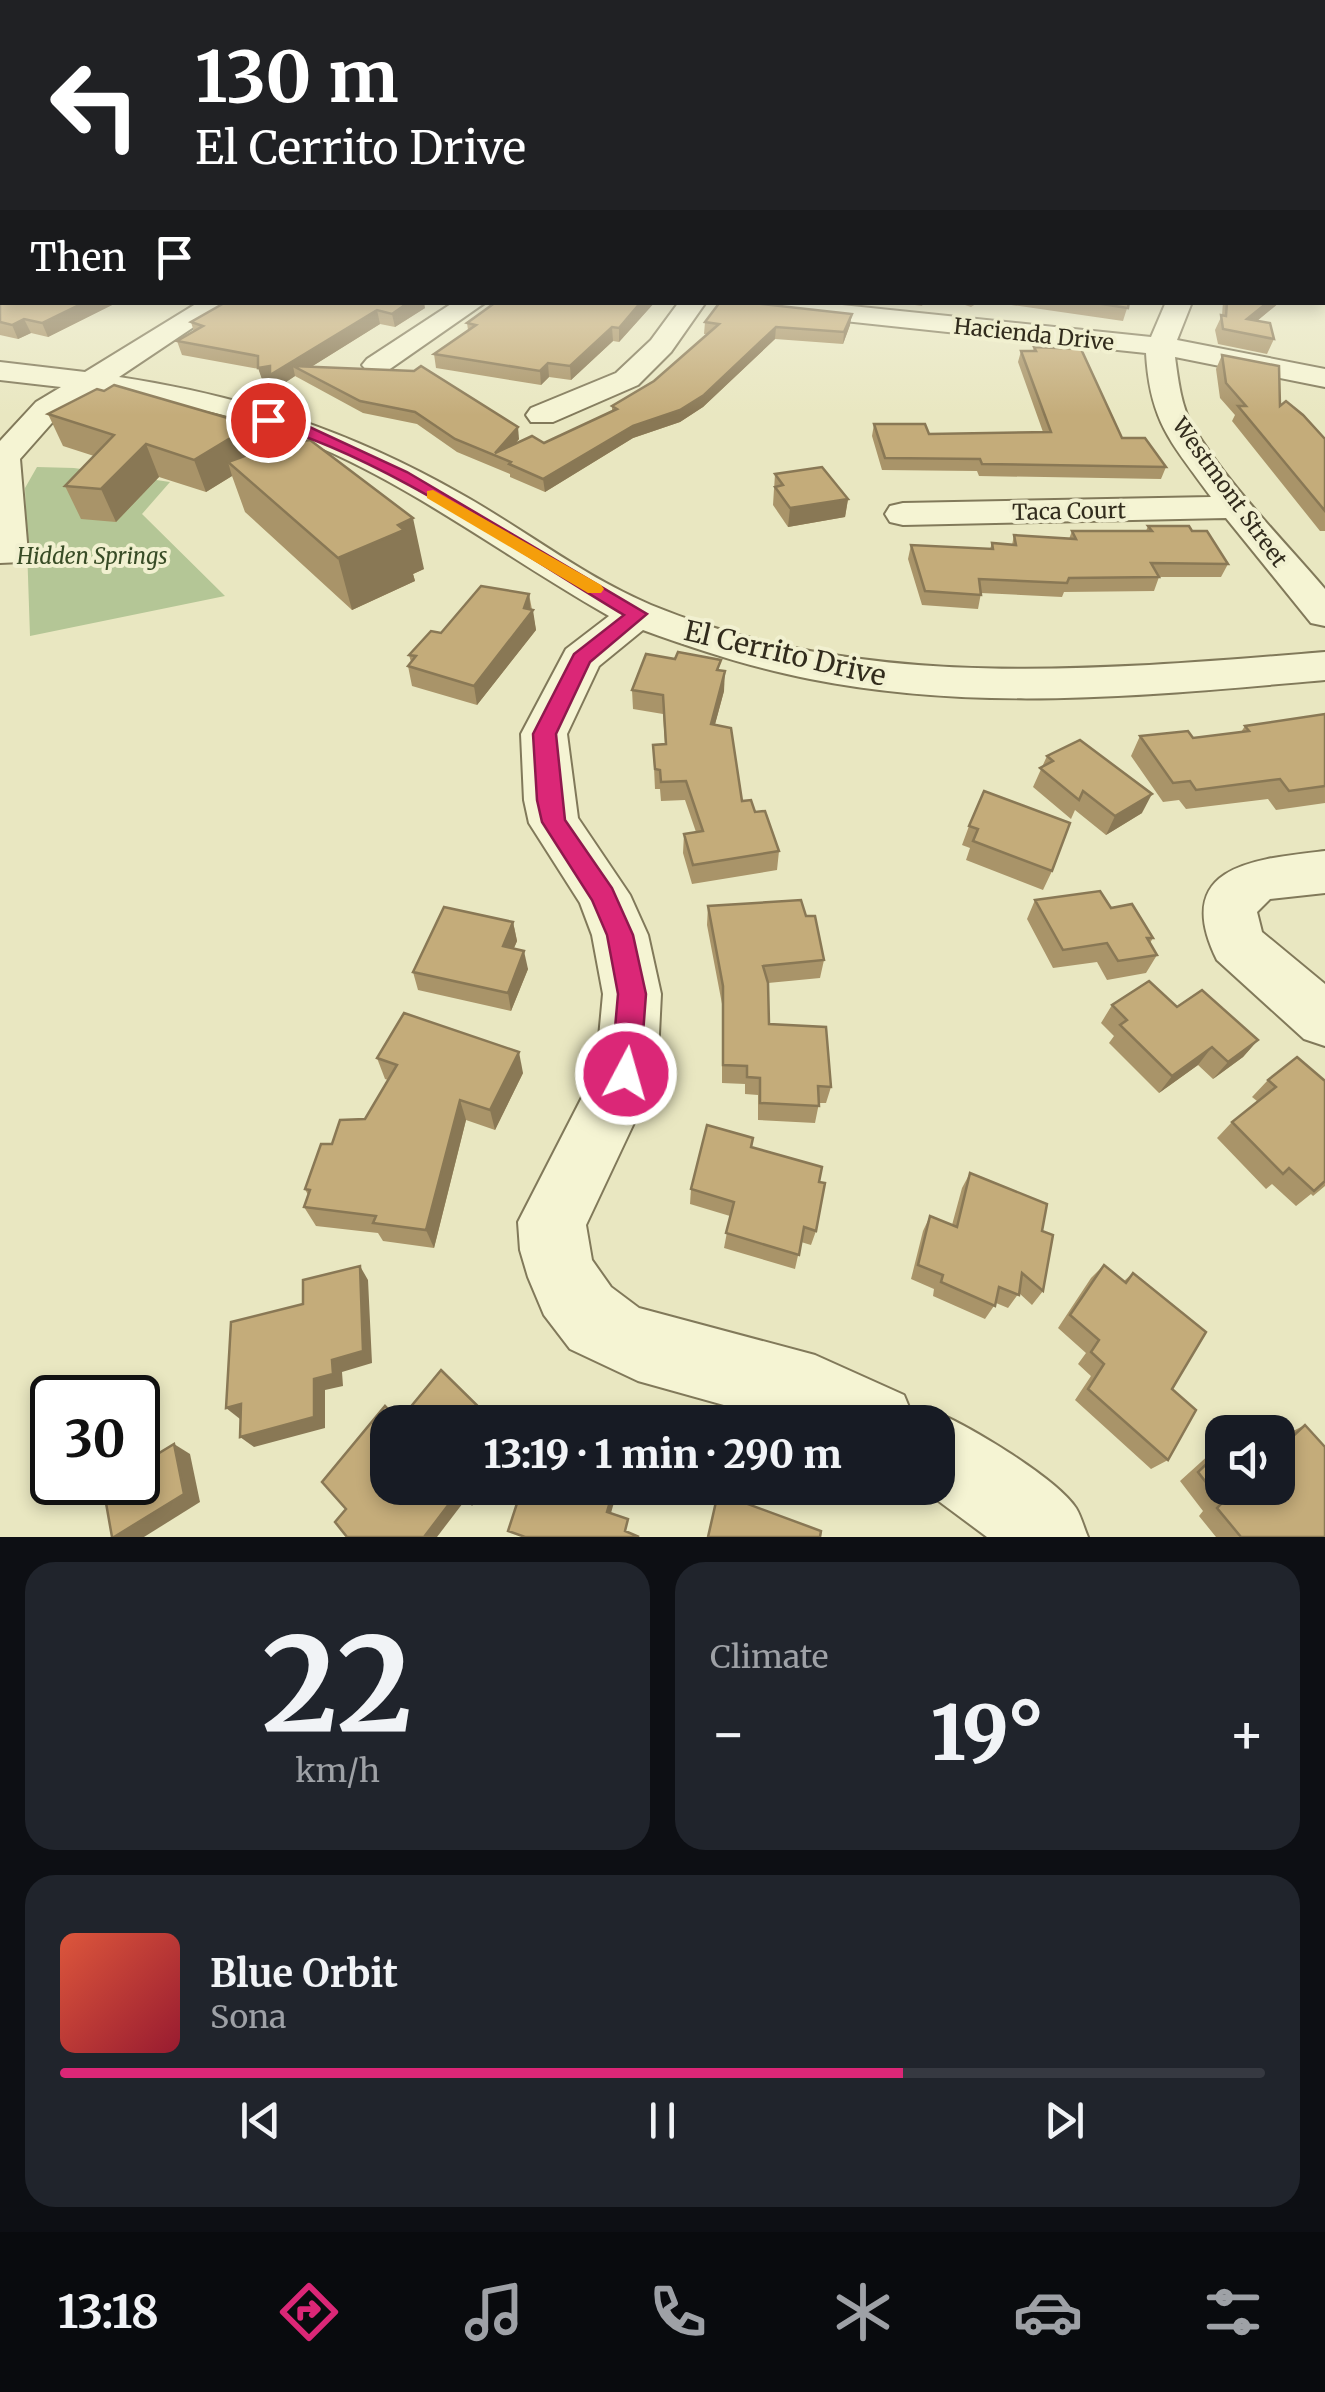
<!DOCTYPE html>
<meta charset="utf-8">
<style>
body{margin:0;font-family:Merriweather,serif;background:#20242c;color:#f1f3f6;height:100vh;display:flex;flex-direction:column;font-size:38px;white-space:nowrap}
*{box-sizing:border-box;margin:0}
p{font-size:32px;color:#9ea1a6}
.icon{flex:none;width:55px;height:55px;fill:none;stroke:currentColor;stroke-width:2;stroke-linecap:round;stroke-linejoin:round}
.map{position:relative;height:1537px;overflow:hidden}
.sheet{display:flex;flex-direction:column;gap:25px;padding:25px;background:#0d0f14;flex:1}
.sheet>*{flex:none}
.hud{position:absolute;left:0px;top:0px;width:1325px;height:305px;box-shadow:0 5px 15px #0003;background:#202124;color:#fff;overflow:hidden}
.fabs{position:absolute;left:1205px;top:1415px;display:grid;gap:20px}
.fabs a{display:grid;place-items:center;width:90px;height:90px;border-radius:20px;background:#171b24;box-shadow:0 5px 15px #0003;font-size:50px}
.speed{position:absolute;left:30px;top:1375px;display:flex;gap:20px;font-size:50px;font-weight:700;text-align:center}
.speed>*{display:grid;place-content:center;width:130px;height:130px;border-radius:50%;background:#171b24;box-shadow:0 5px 15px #0003;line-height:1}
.speed .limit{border:5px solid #111;border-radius:15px;background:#fff;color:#111}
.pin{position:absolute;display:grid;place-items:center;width:85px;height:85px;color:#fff;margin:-42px;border:5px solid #fff;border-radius:50%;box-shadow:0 2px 10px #0007}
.me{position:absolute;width:110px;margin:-55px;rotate:6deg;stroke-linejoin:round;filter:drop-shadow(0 0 8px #0008)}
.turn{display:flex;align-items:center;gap:35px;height:210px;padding:0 30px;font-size:45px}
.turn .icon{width:130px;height:130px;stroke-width:2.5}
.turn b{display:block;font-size:70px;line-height:85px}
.then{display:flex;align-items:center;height:95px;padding:0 30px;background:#0003;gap:20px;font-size:38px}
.big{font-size:75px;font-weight:800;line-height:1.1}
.sheet .card{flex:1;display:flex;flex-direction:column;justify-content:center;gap:15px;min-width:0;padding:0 35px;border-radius:30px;background:#20242c}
.sheet .dial{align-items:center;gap:0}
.dial b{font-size:130px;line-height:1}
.song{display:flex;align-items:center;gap:30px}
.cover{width:120px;height:120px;border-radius:15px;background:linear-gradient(135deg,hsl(10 70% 55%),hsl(350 70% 35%))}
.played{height:10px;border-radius:5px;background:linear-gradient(90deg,#db2777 70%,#363941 70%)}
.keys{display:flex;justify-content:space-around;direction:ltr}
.heat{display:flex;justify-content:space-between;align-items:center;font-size:55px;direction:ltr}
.sheet .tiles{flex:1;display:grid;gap:25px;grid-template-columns:1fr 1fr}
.card:last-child{grid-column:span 2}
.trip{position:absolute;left:370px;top:1405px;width:585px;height:100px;border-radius:30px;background:#171b24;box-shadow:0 5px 15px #0003;font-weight:800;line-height:100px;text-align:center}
.tab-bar{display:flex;height:160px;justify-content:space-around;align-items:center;background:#090b0e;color:#9ea1a6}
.tab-bar .icon{width:70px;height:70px}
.tab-bar .selected{color:#db2777}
.tab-bar b{font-size:45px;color:#f1f3f6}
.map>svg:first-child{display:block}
.green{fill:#b4c696}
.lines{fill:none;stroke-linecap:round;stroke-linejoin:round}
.minor-casing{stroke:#81795a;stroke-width:4}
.minor{fill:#f5f4d3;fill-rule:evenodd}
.wall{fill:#a99469}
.shaded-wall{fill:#897855}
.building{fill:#c4ac7a;stroke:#897855;stroke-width:2.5}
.route{fill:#db2777;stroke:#8e194d;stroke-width:2.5}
.slow{fill:#f59e0b}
.labels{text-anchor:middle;stroke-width:8;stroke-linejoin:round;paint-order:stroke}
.far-street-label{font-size:22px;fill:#322c1d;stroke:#f1f0d0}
.far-park-label{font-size:22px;font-style:italic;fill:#384c26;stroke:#f1f0d0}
.street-label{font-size:28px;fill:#322c1d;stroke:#f1f0d0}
</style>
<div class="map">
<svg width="1325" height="1537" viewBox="0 0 1325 1537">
<rect width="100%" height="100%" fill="#e9e7c1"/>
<path class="green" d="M37,467L74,468L170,482L142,514L225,596L30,636L25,488Z"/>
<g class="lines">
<g class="minor-casing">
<g id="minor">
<path d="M199,302H231L119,377C244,396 350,431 461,494C524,529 584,577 651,605C864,693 1101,670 1325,652V680C1154,695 980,713 810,679C753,668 698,650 643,630L599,666L567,734L578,818L630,895L648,935L661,994L657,1074L586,1225L592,1260L611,1287L639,1308L815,1355L904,1395L915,1422L938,1413C971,1427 1056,1478 1076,1508C1081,1516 1084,1528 1088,1537H987L921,1488H938V1422H785L638,1381L570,1349L544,1315L528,1277L520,1250L518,1222L596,1070L603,994L592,935L580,903L529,823L524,800L521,734L566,649L609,616C505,557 409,482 297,438C232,413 164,401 96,392L58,416L20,459L28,554L22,562L0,563V441L36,402L61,387L0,380V362L85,372Z"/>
<path d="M454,302H486L387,371H367L362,365L367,359Z"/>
<path d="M679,302H706L671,352L638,385L553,422H531L526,415L531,408L616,373L651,340Z"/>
<path d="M729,302H813L1151,337L1166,302H1192L1177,340L1325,369V387L1175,357C1178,379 1181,406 1192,425C1227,484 1280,536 1325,589V626L1311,623L1226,518L903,525L890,522L885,514L890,506L903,503L1211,497C1172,443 1150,423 1146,353L742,310Z"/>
<path d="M1325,851V893L1270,899L1257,912L1262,932L1325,984V1046L1304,1039L1217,960C1170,865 1256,859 1325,851Z"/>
</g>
</g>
<use href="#minor" class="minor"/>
</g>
<g class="wall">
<path d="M0,200L2,302H118L48,337L31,333L18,339L0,335Z"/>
<path d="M496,302H655L619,342L613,341L571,380L549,377L541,385L436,368L434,354L468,330L467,323Z"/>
<path d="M893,302H924L922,306Z"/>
<path d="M956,302H979L971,307Z"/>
<path d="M991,302H1129L1123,321Z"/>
<path d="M1223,302H1280L1257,321L1274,339L1267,354L1218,344L1215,330L1222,315Z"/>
<path d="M425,308L395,327L380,324L311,367L519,439L516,443H544L612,411V406L654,381L708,334H704L705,322L850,325L843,344L775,339L703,407L680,422L633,438L545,492L510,477V474L457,452L417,424L363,413L295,376L274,390L271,381L263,382L259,369L182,355L177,341L194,332L191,322Z"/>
<path d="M1034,347L1122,438L1166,467L1161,479L979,476L977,471L882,470L872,436L874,424L929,434L1043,432L1018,362L1021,351H1033Z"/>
<path d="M1222,355L1280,406L1325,439V531H1320L1232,421L1235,415L1220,398L1216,369Z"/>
<path d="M48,414L245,423L254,453L424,569L413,574L415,581L352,610L245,512L232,476L206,492L159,477L116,522L81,519L65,486L94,456L63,446Z"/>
<path d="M775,474L848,499L845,517L788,527L773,505Z"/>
<path d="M1148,526L1192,531L1228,564L1221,577H1159L1154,591L1064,592L1062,597L981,593L978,609L922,605L908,559L911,545L990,549L992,543L1012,545L1014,535L1069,539L1072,531H1146Z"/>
<path d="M529,594L536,630L477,705L412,686L408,666L411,662L409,655L441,633Z"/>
<path d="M720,671L724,691L715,724L742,801L755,812L779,851L777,870L692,884L683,853L684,834L696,832L685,800L661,801L660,789H655L653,745L665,744L663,714L633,709L632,690Z"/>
<path d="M1325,714V803L1276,810L1268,799L1186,809L1179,800L1163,802L1131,756L1140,736L1193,738L1241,732L1245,726Z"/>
<path d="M1047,756L1142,813L1106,835L1075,810L1071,819L1033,787Z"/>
<path d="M984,791L1052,871L1043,890L966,860L970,848L962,845L969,826Z"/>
<path d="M1035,900L1111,908L1153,938L1150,943L1157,955L1146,973L1107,980L1097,962L1053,968L1027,919Z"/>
<path d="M708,906L806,916L824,960L820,978L768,983L769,1024L831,1087L826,1103H819L815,1123L758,1120V1095L745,1094V1084L722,1083V1004L707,925Z"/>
<path d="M513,922L517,941L514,948L528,969L511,1011L418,990L413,972Z"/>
<path d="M1112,1005L1177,1007L1258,1040L1243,1057L1213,1079L1198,1065L1159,1093L1109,1043L1114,1036L1101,1023Z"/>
<path d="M377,1058L523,1073L495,1130L466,1120L434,1248L383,1241L378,1233L316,1226L304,1207L308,1195L305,1189L332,1144L365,1119L388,1080L385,1079Z"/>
<path d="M1268,1080L1325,1081V1186L1313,1196L1311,1194L1296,1206L1272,1184L1266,1189L1217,1138L1232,1122L1257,1101L1252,1097Z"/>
<path d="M753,1138L752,1147L819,1182L816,1231L811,1245L801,1242L795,1269L724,1248L730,1216L690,1204L691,1189Z"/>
<path d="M970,1173L1042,1231L1043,1291L1032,1305L1019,1293L1008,1308L996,1303L985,1319L933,1296L934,1289L911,1279L923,1231L930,1216L952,1225L962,1188Z"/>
<path d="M1104,1265L1124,1281L1133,1273L1172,1389L1168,1460L1151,1469L1075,1400L1091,1376L1078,1364L1086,1353L1058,1328L1091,1278Z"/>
<path d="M1305,1425L1325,1537H1216L1199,1516L1203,1511L1180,1481L1222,1443V1488H1278V1442L1285,1435Z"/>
</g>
<g class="shaded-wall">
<path d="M85,302H118L48,337L42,323Z"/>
<path d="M409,302H424L425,308L395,327L392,314Z"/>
<path d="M641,302H655L619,342V328Z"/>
<path d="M1268,302H1280L1241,334L1247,319Z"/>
<path d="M377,310L380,324L303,372L293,366L295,376L274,390L271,381L263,382L258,368Z"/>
<path d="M852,314L850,325L843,344L844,332Z"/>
<path d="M24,319L31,333L18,339L12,325Z"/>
<path d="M612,327L613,341L571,380L570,366Z"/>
<path d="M776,327L775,339L703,407L680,422L633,438L545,492L543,479Z"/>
<path d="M548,363L549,377L541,385L540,371Z"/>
<path d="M245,423L255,455L228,462L232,476L206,492L194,460Z"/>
<path d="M518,427L519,439L502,459L495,453Z"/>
<path d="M146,444L159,477L116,522L101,489Z"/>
<path d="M848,499L845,517L788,527L790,508Z"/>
<path d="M413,518L424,569L413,574L415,581L352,610L338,558L398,525Z"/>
<path d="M529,594L531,614L533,610L536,630L477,705L474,686L524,608Z"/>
<path d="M725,671L724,691L710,743L711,724Z"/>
<path d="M1152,794L1142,813L1106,835L1115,816Z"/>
<path d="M513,922L517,941L507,964L503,946Z"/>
<path d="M524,951L528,969L511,1011L508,993Z"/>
<path d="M1258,1040L1243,1057L1213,1079L1228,1062Z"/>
<path d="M1212,1047L1198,1065L1159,1093L1172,1076Z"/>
<path d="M519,1052L523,1073L495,1130L490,1110Z"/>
<path d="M460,1100L466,1120L434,1248L426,1230Z"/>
<path d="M360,1266L368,1280L372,1363L342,1372L343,1386L325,1390V1428L254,1447L240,1437L314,1379L332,1360Z"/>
<path d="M241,1404L240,1419L226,1408Z"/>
<path d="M174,1444L190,1454L200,1502L144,1537H114Z"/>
<path d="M473,1488H486L472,1506L466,1498Z"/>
<path d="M614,1488H616L617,1492L609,1520L607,1512Z"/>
<path d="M459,1491L466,1499L437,1537H424Z"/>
</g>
<g class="building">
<path d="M0,200H2V302H85L42,323L24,319L12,325L0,322Z"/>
<path d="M1325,236V268L1322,267V237Z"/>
<path d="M226,302H409L392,314L377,310L270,375V366L258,368V356L177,341L203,326L191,322Z"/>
<path d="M496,302H641L619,328L612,327L570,366L548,363L540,371L434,354L476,325L467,323Z"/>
<path d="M720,302H744L852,314L844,332L776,327L704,395L680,410L633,426L543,479L509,464L511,462L455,439L415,412L360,401L293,366L414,371L421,366L518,427L495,453L532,436L544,443L617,409L612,406L654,381L719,324L705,322Z"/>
<path d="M1089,302H1129L1128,308Z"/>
<path d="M1227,302H1268L1247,319L1270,323L1274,339L1223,329L1221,315L1226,316Z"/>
<path d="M1034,347L1081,349L1122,438H1145L1166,467L982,464L980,459L885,458L874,424H925L929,434L1051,432L1021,351H1036Z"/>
<path d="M1222,355L1279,366L1280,406L1286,401L1303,415L1325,439V511L1238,406H1246L1226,383Z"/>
<path d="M114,385L245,423L235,429L242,431L194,460L146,444L101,489L65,486L114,435L48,414L97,389L104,391Z"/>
<path d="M310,440L413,518L398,525L404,530L338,558L228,462L275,445Z"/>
<path d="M822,467L848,499L790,508L775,487L783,485L775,474Z"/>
<path d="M1148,526H1189L1192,531H1207L1228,564L1151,563L1159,577L1069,578L1067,583L979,579L981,595L925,591L911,545L993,549L992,543L1016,545L1014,535L1076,539L1072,531H1152Z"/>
<path d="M481,586L529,594L524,608L533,610L474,686L408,666L416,656L409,655L431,631L441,633Z"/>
<path d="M678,652L721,660L717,670L725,671L711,724L731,728L742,801L751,800L755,812L765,811L779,851L693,865L684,834L703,831L686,781L661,782L660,770L655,769L653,745L666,744L663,695L632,690L646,654L675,659Z"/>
<path d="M1325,714V786L1289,791L1280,779L1196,790L1190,781L1173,783L1140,736L1188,731L1193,738L1249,731L1245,726Z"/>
<path d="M1080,740L1152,794L1115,816L1083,791L1079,800L1040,768L1053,761L1047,756Z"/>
<path d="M984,791L1070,823L1052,871L973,841L978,829L969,826Z"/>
<path d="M1100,891L1111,908L1132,904L1153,938H1147L1157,955L1118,961L1107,943L1063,950L1035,900Z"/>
<path d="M801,900L806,916H815L824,960L763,966L768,983L769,1024L826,1027L831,1087L818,1086L819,1106L760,1103V1078L747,1077V1066L723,1065V986L708,906Z"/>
<path d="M444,907L513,922L503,946L524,951L508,993L413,972Z"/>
<path d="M1149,981L1177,1007L1202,990L1258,1040L1228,1062L1212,1047L1172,1076L1120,1025L1127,1020L1112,1005Z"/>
<path d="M404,1013L519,1052L490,1110L460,1100L426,1230L373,1223L376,1216L304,1207L310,1190L305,1189L321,1144H332L340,1120L365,1119L397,1065L377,1058Z"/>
<path d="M1297,1057L1325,1081V1181L1314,1191L1289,1168L1283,1174L1232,1122L1276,1087L1268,1080Z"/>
<path d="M707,1125L753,1138L751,1147L822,1167L819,1182L825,1183L816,1231L804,1227L799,1255L726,1233L734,1202L691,1189Z"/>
<path d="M970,1173L1047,1204L1042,1231L1053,1235L1043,1291L1022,1273L1019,1295L999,1287L995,1306L941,1282L943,1275L918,1265L930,1216L957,1227Z"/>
<path d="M1104,1265L1126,1283L1133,1273L1206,1332L1172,1389L1196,1410L1168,1460L1088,1389L1104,1364L1091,1352L1099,1340L1070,1315Z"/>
<path d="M360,1266L363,1351L332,1360L333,1374L314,1379V1417L240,1437L241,1404L226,1408L231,1322L303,1304V1280Z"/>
<path d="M441,1370L494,1422H388V1488H473L466,1498L459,1491L424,1537H347L335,1522L346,1509L322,1482L385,1406L399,1421Z"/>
<path d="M1305,1425L1325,1447V1537H1241L1217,1508L1222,1503L1198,1472L1222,1449V1488H1278V1450Z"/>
<path d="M174,1444L184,1494L114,1537H112L103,1486L109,1482H138V1466Z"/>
<path d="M522,1488H614L607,1512L628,1519L625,1531L639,1537H525L508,1531Z"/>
<path d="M718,1493L821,1531L820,1537H708Z"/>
</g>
<linearGradient id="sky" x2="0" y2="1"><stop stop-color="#8cb7d6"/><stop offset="0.48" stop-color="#f5f4e3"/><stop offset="1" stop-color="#f5f4e3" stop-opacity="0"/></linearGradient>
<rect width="1325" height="415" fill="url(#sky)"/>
<path class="route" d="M268,415L303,424L407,472L647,614L590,662L556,734L565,820L612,888L633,935L646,994L640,1074L636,1083L626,1087L615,1083L611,1074L618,994L607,935L592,900L542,822L537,800L533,734L574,654L624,615C517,551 382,455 263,423L261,420Z"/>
<path class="slow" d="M433,490L601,585L604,589L601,593H588L427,498V491Z"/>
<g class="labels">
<g class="far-street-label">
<text transform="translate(1034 334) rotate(6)" y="8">Hacienda Drive</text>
<text transform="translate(1230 492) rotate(54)" y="8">Westmont Street</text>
<text transform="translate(1069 511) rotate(-1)" y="8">Taca Court</text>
</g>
<g class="far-park-label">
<text x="92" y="564">Hidden Springs</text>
</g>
<g class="street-label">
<text transform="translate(785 653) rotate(13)" y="10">El Cerrito Drive</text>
</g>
</g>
</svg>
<div class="fabs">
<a><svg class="icon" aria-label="sound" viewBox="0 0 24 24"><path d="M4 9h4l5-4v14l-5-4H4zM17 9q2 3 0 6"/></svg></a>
</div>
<div class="speed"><div class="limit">30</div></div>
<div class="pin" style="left:268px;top:420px;background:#d93025"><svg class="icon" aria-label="arrive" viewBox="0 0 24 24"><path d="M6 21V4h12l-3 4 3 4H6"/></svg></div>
<svg class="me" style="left:626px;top:1074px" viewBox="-20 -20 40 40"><circle r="17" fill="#db2777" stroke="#fff" stroke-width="3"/><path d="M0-11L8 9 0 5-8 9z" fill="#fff"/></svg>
<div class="trip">13:19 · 1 min · 290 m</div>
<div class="hud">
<div class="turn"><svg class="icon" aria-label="left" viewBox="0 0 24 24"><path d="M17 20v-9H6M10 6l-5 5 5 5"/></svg><div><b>130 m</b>El Cerrito Drive</div></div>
<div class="then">Then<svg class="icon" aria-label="arrive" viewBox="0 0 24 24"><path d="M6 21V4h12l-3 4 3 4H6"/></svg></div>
</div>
</div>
<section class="sheet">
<div class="tiles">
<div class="card dial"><b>22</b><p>km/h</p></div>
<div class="card"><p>Climate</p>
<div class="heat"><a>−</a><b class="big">19°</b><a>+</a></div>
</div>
<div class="card">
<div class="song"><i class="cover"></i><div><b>Blue Orbit</b><p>Sona</p></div></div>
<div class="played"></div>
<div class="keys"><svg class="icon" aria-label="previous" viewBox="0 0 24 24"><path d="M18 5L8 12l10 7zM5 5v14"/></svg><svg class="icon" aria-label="pause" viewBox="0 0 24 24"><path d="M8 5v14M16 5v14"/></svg><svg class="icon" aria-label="next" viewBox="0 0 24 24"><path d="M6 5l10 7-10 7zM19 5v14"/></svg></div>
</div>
</div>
</section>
<nav class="tab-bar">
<b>13:18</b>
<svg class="icon selected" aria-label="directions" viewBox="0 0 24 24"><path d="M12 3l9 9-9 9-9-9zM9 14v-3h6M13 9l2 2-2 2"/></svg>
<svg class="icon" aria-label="music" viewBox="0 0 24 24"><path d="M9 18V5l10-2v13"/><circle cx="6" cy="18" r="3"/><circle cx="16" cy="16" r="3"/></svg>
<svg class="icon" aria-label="phone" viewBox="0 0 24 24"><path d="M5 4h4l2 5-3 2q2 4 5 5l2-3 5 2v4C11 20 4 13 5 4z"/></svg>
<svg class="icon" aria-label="climate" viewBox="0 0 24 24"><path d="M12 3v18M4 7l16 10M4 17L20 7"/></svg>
<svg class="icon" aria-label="car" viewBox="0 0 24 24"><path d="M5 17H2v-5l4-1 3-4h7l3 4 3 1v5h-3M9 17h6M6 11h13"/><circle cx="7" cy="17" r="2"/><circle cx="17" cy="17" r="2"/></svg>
<svg class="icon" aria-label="filters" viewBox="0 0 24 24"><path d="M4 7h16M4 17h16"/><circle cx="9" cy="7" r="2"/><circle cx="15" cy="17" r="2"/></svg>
</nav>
